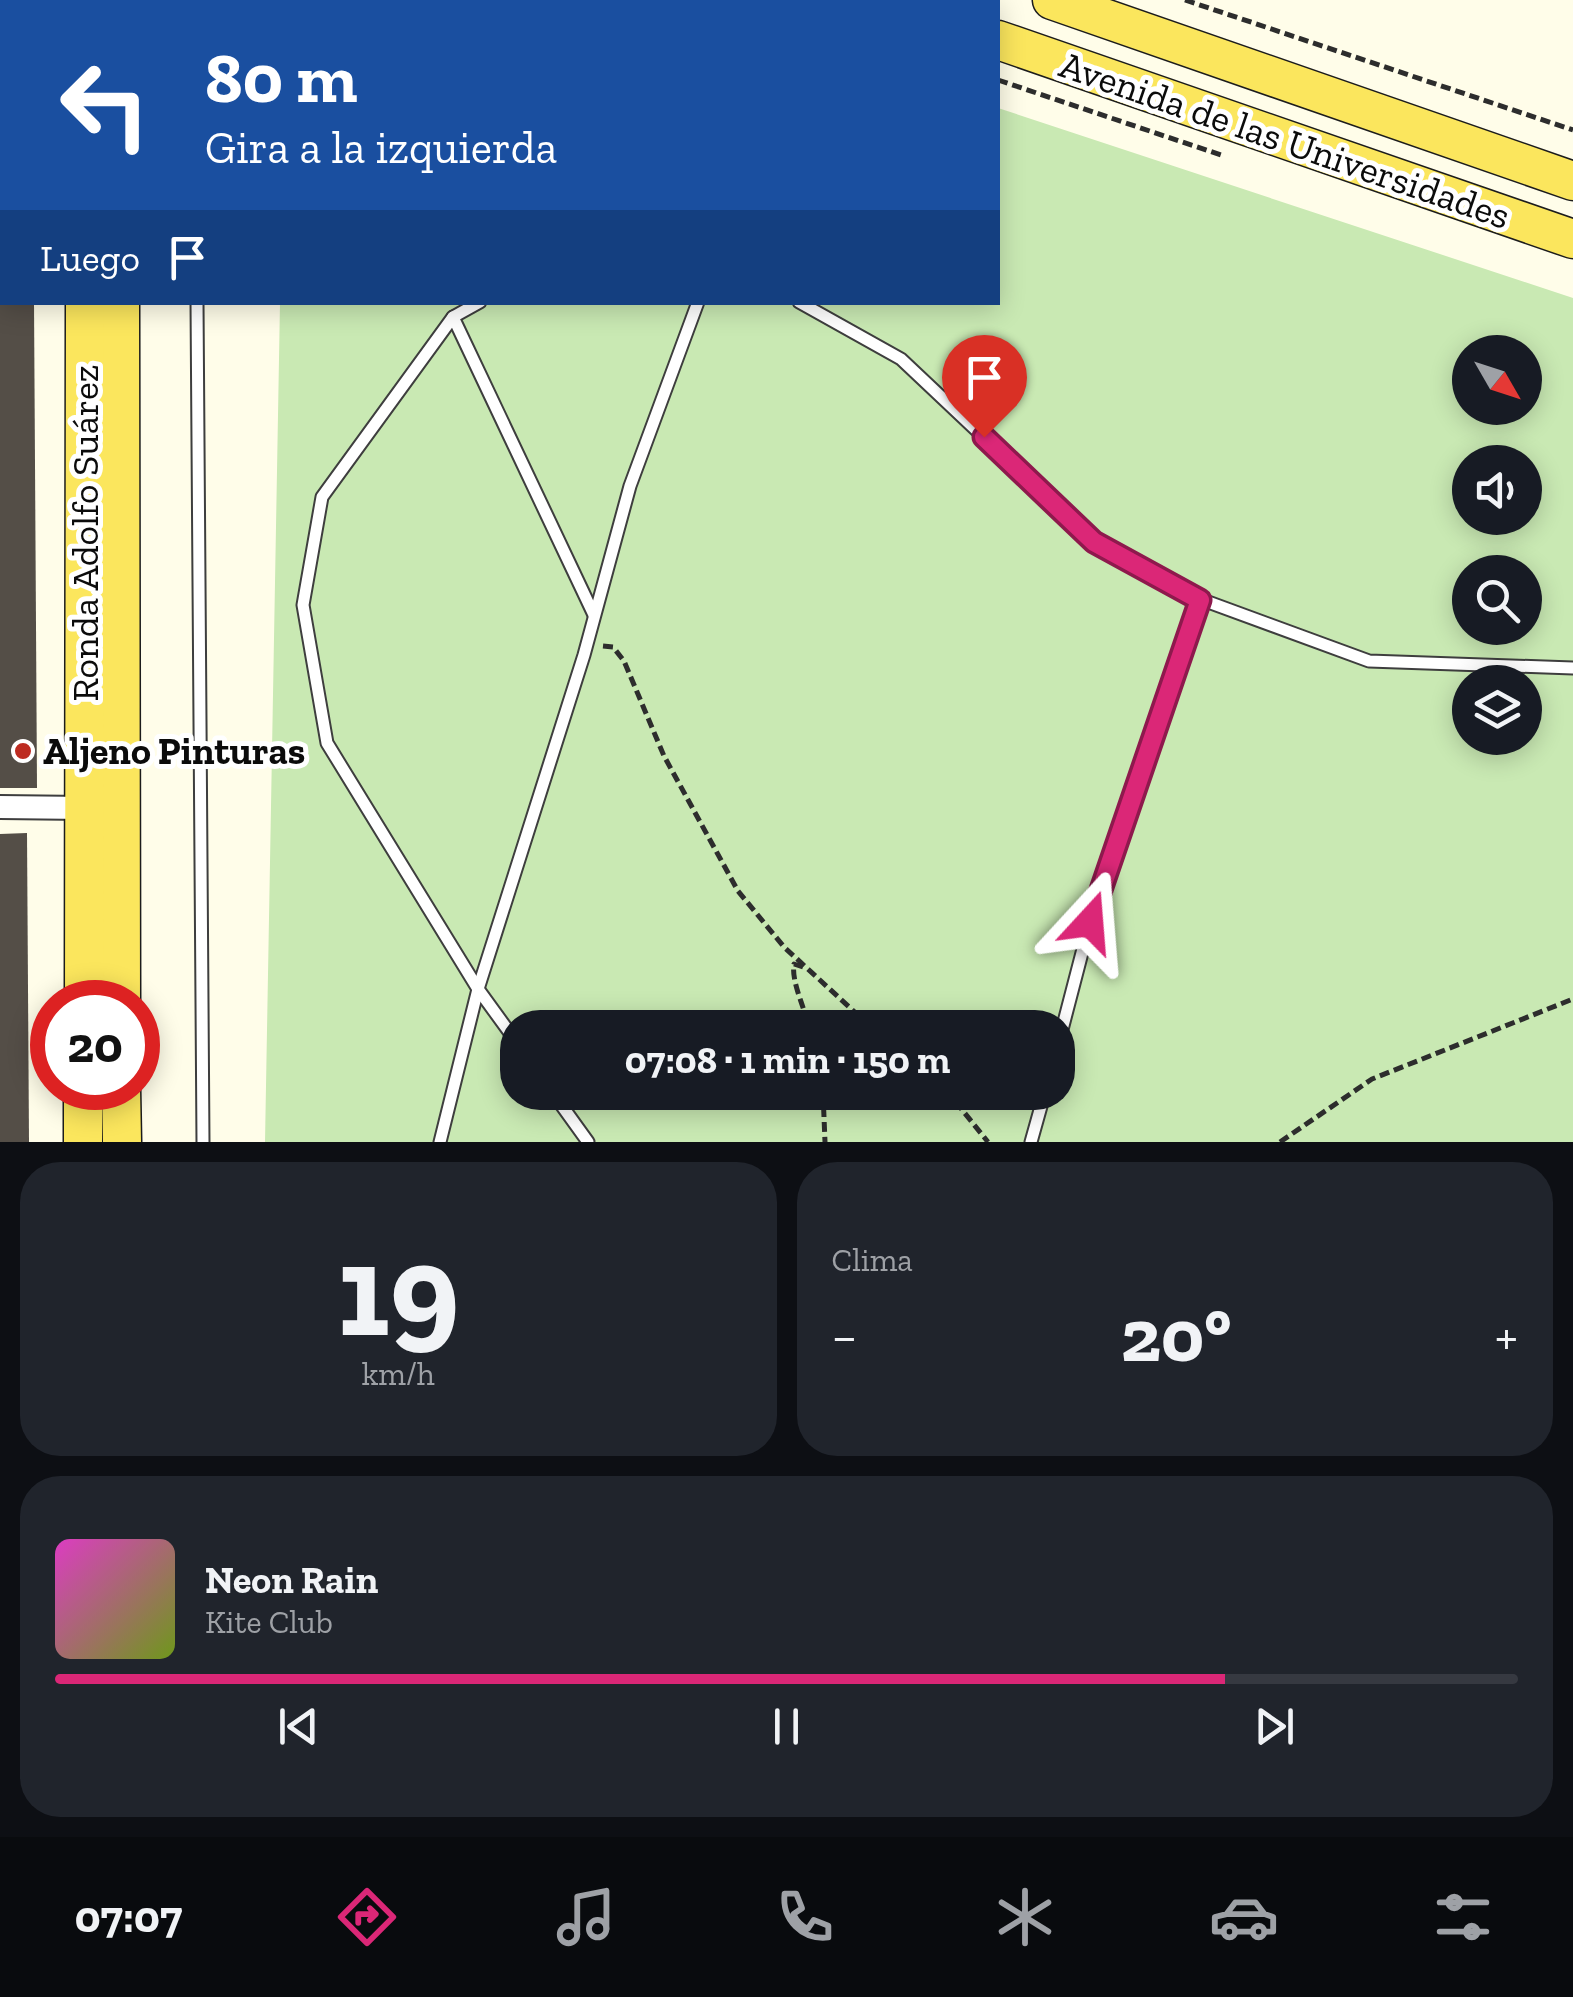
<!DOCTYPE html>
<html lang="es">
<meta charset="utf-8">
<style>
body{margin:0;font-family:"Zilla Slab",serif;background:#20242c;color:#f1f3f6;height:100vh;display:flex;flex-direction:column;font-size:38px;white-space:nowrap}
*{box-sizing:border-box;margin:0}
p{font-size:32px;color:#9ea1a6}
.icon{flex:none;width:55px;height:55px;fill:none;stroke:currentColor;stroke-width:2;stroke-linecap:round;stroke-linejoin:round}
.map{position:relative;height:1142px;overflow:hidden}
.details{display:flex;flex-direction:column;gap:20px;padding:20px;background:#0d0f14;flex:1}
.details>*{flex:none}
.guide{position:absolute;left:0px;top:0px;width:1000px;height:305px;box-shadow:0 5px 25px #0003;background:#1a4fa0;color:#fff;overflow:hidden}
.needle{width:65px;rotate:129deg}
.tools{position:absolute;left:1452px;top:335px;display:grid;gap:20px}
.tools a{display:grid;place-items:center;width:90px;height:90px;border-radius:50%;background:#171b24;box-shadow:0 5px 25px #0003;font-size:50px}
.speed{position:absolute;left:30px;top:980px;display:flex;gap:20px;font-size:50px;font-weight:700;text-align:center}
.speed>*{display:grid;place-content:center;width:130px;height:130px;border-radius:50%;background:#171b24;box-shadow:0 5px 25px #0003;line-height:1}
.speed .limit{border:15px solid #d22;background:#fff;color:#111}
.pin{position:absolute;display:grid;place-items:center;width:85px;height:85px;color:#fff;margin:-102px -42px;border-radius:50% 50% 50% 0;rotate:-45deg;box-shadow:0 0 10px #0007}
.pin .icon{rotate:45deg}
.me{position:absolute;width:110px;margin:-55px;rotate:19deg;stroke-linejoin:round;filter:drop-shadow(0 0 8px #0008)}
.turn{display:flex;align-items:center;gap:35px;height:210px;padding:0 40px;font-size:45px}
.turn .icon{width:130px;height:130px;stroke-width:2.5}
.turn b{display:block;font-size:70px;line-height:85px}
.then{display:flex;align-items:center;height:95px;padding:0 40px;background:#0003;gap:20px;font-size:38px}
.big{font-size:75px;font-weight:700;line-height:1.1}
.details .card{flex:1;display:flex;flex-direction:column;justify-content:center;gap:15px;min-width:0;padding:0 35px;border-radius:40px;background:#20242c}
.details .dial{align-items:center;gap:0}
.dial b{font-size:130px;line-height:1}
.song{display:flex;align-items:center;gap:30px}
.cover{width:120px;height:120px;border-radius:15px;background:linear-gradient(135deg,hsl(310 70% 55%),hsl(80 70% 35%))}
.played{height:10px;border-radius:5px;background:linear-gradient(90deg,#db2777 80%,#363941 80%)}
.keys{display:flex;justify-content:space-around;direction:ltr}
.heat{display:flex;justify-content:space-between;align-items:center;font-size:55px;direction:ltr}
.details .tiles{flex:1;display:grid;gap:20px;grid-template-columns:1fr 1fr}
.card:last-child{grid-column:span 2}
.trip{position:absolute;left:500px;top:1010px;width:575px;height:100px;border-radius:40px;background:#171b24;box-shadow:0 5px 25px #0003;font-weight:700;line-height:100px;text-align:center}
.tabs{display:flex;height:160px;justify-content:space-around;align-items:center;background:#090b0e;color:#9ea1a6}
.tabs .icon{width:70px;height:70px}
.tabs .selected{color:#db2777}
.tabs b{font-size:45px;color:#f1f3f6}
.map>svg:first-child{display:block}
.green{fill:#c9e9b3;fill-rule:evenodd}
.building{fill:#544e47}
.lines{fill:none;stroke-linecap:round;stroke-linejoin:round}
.lane-casing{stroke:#3e3e3e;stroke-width:15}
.street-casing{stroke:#3e3e3e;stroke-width:26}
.primary-casing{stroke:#1c1c1c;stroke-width:41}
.path{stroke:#2d2d2d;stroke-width:5;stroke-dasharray:10 5;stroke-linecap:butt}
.lane{stroke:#fff;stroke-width:11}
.street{stroke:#fff;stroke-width:22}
.primary{stroke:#fbe65d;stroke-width:38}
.route-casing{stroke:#8e194d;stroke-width:25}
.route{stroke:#db2777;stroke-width:18}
.poi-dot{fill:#bd2b21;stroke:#fff;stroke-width:4}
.labels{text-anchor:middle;stroke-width:10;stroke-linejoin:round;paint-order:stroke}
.street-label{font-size:38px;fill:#0b0b0b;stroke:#fff}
.poi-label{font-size:38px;font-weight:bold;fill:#0b0b0b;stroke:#fff;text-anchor:start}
</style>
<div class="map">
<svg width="1573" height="1142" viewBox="0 0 1573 1142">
<rect width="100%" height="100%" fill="#fffde9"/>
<g class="green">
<path d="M286,0H657L665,2H286Z"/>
<path d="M998,108L1573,298V1142H265L280,303L998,302ZM1470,352H1525V408H1470ZM1470,462H1525V518H1470ZM1470,572H1525V628H1470ZM1470,682H1525V738H1470ZM518,1028H1058V1092H518Z"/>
</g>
<g class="building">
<path d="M0,302H34L37,788H0Z"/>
<path d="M27,833L29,1142H0V834Z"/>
</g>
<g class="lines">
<g class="lane-casing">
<g id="lane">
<path d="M195,0V2"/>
<path d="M381,0V2"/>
<path d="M492,0L500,2"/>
<path d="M807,2L808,0"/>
<path d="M197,302L203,1142"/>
<path d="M480,302L453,317L594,615"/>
<path d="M799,302L901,359L1094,541L1200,599L1369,661L1573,668"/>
<path d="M453,317L322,497L303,605L327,743L478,989L518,1044"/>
<path d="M1058,1045L1090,922L1200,599"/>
<path d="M552,1092L588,1142"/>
<path d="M440,1142L478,989L584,655L630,486L698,302"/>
<path d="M1031,1142L1045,1092"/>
</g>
</g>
<g class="street-casing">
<g id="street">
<path d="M0,273H2"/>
<path d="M0,807L85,808"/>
</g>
</g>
<g class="primary-casing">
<g id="primary">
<path d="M84,0V2"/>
<path d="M120,0V2"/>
<path d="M881,0L888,2"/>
<path d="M1052,0L1573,181"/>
<path d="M998,40L1573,239"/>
<path d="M120,302L121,1002"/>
<path d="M84,1002L85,302"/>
<path d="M121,1088L122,1142"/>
<path d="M83,1142V1088"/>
</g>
</g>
<g class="path">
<path d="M326,0L327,2"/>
<path d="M757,0L764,2"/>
<path d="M1185,0L1573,130"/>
<path d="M998,80L1224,156"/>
<path d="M603,646L613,647L624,661L664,756L738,891L784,947L872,1028"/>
<path d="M803,967L794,964C791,982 805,1008 809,1028"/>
<path d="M150,1074V1015"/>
<path d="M823,1092L825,1142"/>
<path d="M944,1092L959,1106L988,1142"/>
<path d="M1280,1142L1372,1079L1573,999"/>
</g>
<use href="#lane" class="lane"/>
<use href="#street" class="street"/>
<use href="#primary" class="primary"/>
</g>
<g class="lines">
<g class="route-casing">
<path id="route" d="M984,437L1094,542L1200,600L1090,922"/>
</g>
<use href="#route" class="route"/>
</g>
<circle class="poi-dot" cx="23" cy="751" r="10"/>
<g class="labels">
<g class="street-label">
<text transform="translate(1285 140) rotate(19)" y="13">Avenida de las Universidades</text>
<text transform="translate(85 533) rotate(-90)" y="13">Ronda Adolfo Suárez</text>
</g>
<g class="poi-label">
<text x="43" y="764">Aljeno Pinturas</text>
</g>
</g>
</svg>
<div class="tools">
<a><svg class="needle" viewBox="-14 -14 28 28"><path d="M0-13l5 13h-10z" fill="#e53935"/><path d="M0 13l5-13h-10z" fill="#9ea1a6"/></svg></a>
<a><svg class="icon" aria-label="sound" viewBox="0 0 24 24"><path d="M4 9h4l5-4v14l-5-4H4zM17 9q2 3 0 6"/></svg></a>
<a><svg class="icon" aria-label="search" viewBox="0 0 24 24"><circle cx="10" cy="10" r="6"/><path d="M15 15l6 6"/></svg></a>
<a><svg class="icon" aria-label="layers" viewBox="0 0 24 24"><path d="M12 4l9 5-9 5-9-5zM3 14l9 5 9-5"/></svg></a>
</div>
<div class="speed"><div class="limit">20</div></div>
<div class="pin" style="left:984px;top:437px;background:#d93025"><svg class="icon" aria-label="arrive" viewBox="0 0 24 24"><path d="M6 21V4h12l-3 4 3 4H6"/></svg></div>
<svg class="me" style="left:1090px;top:922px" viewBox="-20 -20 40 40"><path d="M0-17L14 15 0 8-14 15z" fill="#db2777" stroke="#fff" stroke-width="4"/></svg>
<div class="trip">07:08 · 1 min · 150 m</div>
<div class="guide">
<div class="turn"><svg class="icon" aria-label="left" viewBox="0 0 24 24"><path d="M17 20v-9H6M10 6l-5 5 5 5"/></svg><div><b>80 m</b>Gira a la izquierda</div></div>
<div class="then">Luego<svg class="icon" aria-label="arrive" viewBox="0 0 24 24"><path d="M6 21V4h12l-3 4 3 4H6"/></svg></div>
</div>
</div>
<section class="details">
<div class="tiles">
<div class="card dial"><b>19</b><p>km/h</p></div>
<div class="card"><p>Clima</p>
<div class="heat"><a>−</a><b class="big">20°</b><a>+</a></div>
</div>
<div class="card">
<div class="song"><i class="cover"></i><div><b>Neon Rain</b><p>Kite Club</p></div></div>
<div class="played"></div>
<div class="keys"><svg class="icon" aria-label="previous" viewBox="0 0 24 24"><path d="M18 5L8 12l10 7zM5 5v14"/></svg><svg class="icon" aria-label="pause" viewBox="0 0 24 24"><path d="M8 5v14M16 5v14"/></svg><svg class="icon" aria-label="next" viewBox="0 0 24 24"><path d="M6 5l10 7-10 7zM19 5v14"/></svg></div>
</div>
</div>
</section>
<nav class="tabs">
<b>07:07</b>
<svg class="icon selected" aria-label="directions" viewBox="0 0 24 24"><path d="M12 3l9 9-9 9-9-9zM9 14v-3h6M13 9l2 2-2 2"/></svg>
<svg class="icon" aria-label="music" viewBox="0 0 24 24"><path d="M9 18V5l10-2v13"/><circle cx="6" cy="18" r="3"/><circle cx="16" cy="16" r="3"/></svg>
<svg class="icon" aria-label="phone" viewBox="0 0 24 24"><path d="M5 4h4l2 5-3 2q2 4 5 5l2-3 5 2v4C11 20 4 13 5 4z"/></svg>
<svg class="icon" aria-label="climate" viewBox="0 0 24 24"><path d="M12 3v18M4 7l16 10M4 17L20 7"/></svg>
<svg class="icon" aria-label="car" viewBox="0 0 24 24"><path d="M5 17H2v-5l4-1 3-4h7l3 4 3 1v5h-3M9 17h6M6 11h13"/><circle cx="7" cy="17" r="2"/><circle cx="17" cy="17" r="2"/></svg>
<svg class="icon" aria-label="filters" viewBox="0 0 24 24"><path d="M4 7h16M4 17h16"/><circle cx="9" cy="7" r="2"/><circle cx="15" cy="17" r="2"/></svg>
</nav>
